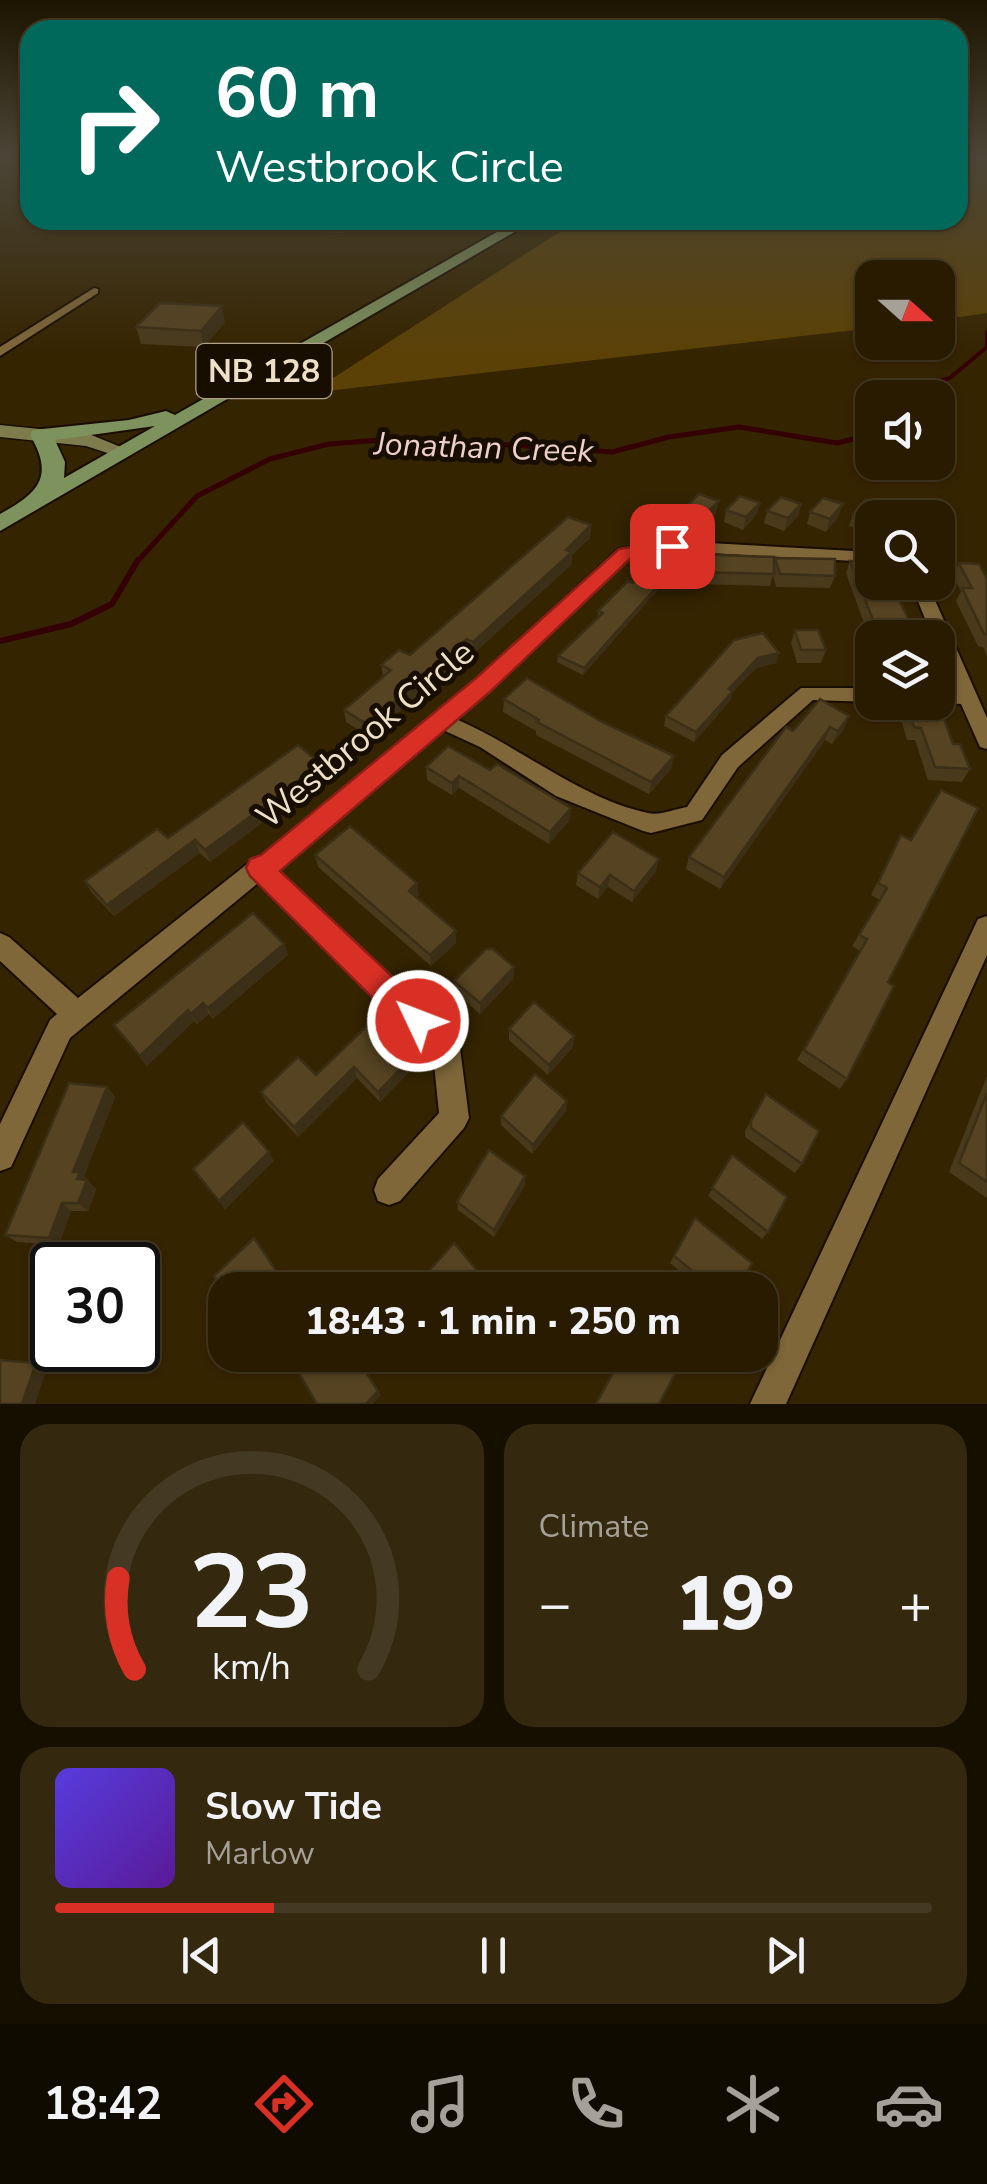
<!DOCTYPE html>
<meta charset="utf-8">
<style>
body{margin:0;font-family:"Nunito Sans",sans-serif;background:#34280f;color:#f1f3f6;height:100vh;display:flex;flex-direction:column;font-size:38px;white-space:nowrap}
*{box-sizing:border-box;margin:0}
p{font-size:32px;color:#a5a199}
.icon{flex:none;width:55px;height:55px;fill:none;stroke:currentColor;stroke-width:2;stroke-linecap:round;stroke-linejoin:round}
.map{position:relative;height:1404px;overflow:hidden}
.side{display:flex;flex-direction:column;gap:20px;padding:20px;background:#160f00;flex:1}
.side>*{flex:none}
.top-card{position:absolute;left:20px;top:20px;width:948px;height:210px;border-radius:30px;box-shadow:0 2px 8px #0004,0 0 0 2px #443922;background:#00695c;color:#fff;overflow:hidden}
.needle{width:65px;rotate:111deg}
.fabs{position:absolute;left:855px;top:260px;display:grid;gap:20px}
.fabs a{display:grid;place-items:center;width:100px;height:100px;border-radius:20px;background:#281b00;box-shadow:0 2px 8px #0004,0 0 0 2px #443922;font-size:50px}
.speed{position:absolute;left:30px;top:1242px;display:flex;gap:20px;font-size:50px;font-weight:700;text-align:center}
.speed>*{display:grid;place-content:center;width:130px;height:130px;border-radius:50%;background:#281b00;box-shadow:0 2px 8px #0004,0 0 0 2px #443922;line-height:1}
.speed .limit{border:5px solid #111;border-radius:15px;background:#fff;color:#111}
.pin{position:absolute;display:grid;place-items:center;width:85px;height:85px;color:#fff;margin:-42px;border-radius:20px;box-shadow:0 5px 15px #0006}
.me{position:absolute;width:110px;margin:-55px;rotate:313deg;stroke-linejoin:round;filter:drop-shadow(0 0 8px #0008)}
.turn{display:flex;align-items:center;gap:35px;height:210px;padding:0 30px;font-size:45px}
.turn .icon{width:130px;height:130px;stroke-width:2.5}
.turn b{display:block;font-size:70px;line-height:85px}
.big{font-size:75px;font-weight:800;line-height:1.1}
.side .card{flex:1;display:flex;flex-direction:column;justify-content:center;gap:15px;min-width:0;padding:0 35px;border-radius:30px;background:#34280f}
.side .dial{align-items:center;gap:0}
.dial svg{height:260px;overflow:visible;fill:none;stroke:#443922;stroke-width:7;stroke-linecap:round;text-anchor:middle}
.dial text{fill:#f1f3f6;stroke:none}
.song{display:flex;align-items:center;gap:30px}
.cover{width:120px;height:120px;border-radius:15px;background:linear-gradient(135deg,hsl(250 70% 55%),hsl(270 70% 35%))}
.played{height:10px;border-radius:5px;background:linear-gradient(90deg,#d93025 25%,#443922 25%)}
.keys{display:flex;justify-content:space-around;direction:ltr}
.heat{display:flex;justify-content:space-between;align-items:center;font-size:55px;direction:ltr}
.side .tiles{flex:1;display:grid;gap:20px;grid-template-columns:1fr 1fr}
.card:last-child{grid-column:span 2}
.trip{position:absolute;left:208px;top:1272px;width:570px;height:100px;border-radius:30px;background:#281b00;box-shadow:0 2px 8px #0004,0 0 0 2px #443922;font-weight:800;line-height:100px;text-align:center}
.tab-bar{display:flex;height:160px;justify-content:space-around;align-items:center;background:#100b00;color:#a5a199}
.tab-bar .icon{width:70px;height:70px}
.tab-bar .on{color:#d93025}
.tab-bar b{font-size:45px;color:#f1f3f6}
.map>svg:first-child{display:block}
.green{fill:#5b4105}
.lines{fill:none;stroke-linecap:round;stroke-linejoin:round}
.stream-far2{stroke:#340005;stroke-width:4}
.stream-far1{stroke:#340005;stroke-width:5}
.stream{stroke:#340005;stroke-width:6}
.street-casing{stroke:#190d00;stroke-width:4}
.secondary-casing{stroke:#190d00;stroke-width:3}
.primary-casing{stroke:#190d00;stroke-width:4}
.street{fill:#7f6739;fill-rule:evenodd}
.secondary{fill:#7e7c4c;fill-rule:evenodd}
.primary{fill:#7e925e;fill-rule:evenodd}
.wall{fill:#493a1c}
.shaded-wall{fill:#3c2f17}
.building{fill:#554321;stroke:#3c2f17;stroke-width:2.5}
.route{fill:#d93025;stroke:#8d1f18;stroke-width:2.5}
.labels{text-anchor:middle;stroke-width:10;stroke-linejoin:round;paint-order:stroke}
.shield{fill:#180e00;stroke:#ada18b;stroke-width:2.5}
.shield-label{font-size:32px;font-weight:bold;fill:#ede0c7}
.far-water-label{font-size:32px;font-style:italic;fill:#edcfcd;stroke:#180e00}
.street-label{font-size:35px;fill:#ede0c7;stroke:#180e00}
</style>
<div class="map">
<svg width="987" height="1404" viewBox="0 0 987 1404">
<rect width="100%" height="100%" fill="#352400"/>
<path class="green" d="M958,157H987V313L938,320V278H872V328L310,393L578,220H958Z"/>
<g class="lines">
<path class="stream-far2" d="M891,394L950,378L987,347V332"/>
<g class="stream-far1">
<path d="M875,398L900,391"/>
<path d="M136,563L197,496L270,459L329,444L408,438L612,452L669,437L739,427L837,443L866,436L859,402L872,398"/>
</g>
<path class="stream" d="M0,641L71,624L112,604L138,560"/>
<g class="street-casing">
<g id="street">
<path d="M94,288L98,289V293L0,356V347Z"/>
<path d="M673,541L872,552V562L673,551L630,557L456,719C519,746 581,799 648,813C659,816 675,809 687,807L722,755L801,688H872V702L813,700L738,767L702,820L651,833L643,831L556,796L480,747L443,730L277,870L456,1038L460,1048L469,1118L464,1128L400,1201L389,1205L378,1201L374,1190L378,1179L439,1113L433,1054L258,883L70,1038L11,1167L0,1171V1124L50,1020L57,1014L0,961V933L9,937L78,998L251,861L262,856L476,680L619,549Z"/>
<path d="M910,582H927L987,718V749L980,747L961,704L933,702H938V690H955L938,649V638H933Z"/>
<path d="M987,916V955L786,1404H750L978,919Z"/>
</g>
</g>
<g class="secondary-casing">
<path id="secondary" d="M0,425L89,434L133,452L123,458L86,446L0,437Z"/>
</g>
<g class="primary-casing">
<path id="primary" d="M518,220H535L0,531V514C38,493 55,477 30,435L33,430L129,420L166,411L175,415ZM155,426L64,478L65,462L55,440Z"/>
</g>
<use href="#street" class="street"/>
<use href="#secondary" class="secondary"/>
<use href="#primary" class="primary"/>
</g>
<g class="wall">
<path d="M317,220H351L343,233L319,232Z"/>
<path d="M225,322L204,347L141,344L136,327Z"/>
<path d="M760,503L756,515L743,530L724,522L726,510Z"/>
<path d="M801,504L798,516L784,531L764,523L767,511Z"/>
<path d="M843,504L838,517L826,532L807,524L810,512Z"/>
<path d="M685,508L716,513L702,528L682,520Z"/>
<path d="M853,514L872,518V535L849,526Z"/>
<path d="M591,525L590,538L572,555L571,565L473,654L468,652L370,737L346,722L344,710L383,677L381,665L410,655Z"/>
<path d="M693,554L774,562L775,558L835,576L830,588L776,587L773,575L770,586L693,584L691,567Z"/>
<path d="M850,561L911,624L906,634L908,638H872V645L846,573Z"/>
<path d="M959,563L987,579V656L983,647L978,646L956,601L961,591L953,576Z"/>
<path d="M671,571L669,577L583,675L557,662L558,656L598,617V611L633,583Z"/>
<path d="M795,630L826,650L821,663H797L791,643Z"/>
<path d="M779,653L776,663L756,668L732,693L730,701L694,742L664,726L666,716Z"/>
<path d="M504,699L602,722L671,769L649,794L536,735V731L503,712Z"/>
<path d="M820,699L844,729L832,744L825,740L720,889L686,869L689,857Z"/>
<path d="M906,703L953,744L970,769L962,782L928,780L915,740H907L900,716Z"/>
<path d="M321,764L324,776L210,862L200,853L114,916L92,893L85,881L168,838Z"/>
<path d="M426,767L490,770L571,808L569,821L549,844L459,788L452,795L427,780Z"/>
<path d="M901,835L888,982L847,1079L840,1089L797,1060L860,951L852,946L880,900L871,895Z"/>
<path d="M315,855L419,895L416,897L456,943L431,966L318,867Z"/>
<path d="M656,871L632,902L608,887L598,899L576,885L578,873Z"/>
<path d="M284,944L288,955L213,1019L209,1014L197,1024L194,1021L147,1066L114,1025Z"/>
<path d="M514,978L480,1014L455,992L454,981Z"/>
<path d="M369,1024L409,1072L380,1102L357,1078L298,1137L266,1102L261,1092L316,1075Z"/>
<path d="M509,1029L573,1047L548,1075L509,1040Z"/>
<path d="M987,1076V1198L949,1172Z"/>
<path d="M107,1087L115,1097L84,1176L96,1189L88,1211H71L59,1245L17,1242L5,1235Z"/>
<path d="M766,1094L802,1164L795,1173L745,1137V1131Z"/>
<path d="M567,1101L566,1111L532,1154L501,1125V1116Z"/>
<path d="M732,1155L768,1232L762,1239L708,1196Z"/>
<path d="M525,1176V1185L494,1237L458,1210L457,1202Z"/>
<path d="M695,1218L738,1290H703L670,1263Z"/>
</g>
<g class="shaded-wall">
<path d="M342,220H351L343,233Z"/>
<path d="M222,306L225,322L204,347L201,331Z"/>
<path d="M719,501L716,513L702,528L704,515Z"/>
<path d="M760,503L756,515L743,530L746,517Z"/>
<path d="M801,504L798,516L784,531L788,518Z"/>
<path d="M843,504L838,517L826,532L830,519Z"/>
<path d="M591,525L590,538L572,555L571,565L473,654V642Z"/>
<path d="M671,571L669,577L583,675L584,668Z"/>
<path d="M467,639L468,652L370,737L368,725Z"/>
<path d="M779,653L776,663L756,668L732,693L730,701L694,742L696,732L729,689L758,658Z"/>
<path d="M849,716L844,729L832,744L838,731Z"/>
<path d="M830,727L825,740L720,889L724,877Z"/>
<path d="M674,756L671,769L649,794L651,782Z"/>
<path d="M321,764L324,776L210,862L205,850Z"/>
<path d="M459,776V788L452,795V783Z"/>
<path d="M571,808L569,821L549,844L550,832Z"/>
<path d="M195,840L200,853L114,916L107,905Z"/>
<path d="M659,859L656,871L632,902L634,891Z"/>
<path d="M610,875L608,887L598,899L600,887Z"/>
<path d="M417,883L419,895L410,903L409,891Z"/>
<path d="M456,931V943L431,966L430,955Z"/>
<path d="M284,944L288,955L213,1019L208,1008Z"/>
<path d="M514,967V978L480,1014V1003Z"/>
<path d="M203,1003L209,1014L197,1024L191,1014Z"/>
<path d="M188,1010L194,1021L147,1066L140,1056Z"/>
<path d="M574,1036L573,1047L548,1075L549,1065Z"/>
<path d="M407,1062L409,1072L380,1102L378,1092Z"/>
<path d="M354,1067L357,1078L298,1137L294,1127Z"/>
<path d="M107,1087L115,1097L84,1176L96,1189L88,1211L78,1203L77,1179L73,1172Z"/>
<path d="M567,1101L566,1111L532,1154L533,1145Z"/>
<path d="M269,1152L274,1161L225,1210L219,1201Z"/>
<path d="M525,1176V1185L494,1237V1230Z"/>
<path d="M62,1203L71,1211L59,1245L49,1238Z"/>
<path d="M355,1355L381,1395L373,1404H366Z"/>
<path d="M36,1363L47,1368L35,1404H22Z"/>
</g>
<g class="building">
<path d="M160,303L222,306L201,331L136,327Z"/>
<path d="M699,494L719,501L704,515L685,508Z"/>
<path d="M740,496L760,503L746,517L726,510Z"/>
<path d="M781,497L801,504L788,518L767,511Z"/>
<path d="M823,498L843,504L830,519L810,512Z"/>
<path d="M865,500L891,509L883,518H872V521L853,514Z"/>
<path d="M905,501L927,509L921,518H899L894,516Z"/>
<path d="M568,517L591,525L566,550L572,552L473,642L467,639L368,725L344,710L391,670L381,665L399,650L410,655Z"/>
<path d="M693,554L774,557V574L696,572Z"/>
<path d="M775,558L835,559V576L780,574Z"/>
<path d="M850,561L872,562V582H890L911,624H902L908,638H880Z"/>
<path d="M959,563L979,564L987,579V634H984L962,588H972Z"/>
<path d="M653,564L671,571L584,668L558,656L603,613L598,611L628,581L633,583Z"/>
<path d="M795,630H818L826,650H801Z"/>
<path d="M763,633L779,653L758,658L729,689L733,691L696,732L666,716L734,640Z"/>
<path d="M527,678L602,722L674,756L651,782L537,722L539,720L504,699Z"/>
<path d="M820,699L849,716L838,731L830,727L724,877L689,857L786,727L793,731Z"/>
<path d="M906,703L939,705L953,744H960L970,769L935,767L921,728L914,727Z"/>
<path d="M298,745L321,764L205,850L195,840L107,905L85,881L157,829L168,838Z"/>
<path d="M448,746L490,770L497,764L571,808L550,832L459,776L452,783L426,767Z"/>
<path d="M941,790L978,808L888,982L894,986L847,1079L804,1050L867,939L859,935L887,888L878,883L901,835L911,840Z"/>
<path d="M350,826L417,883L409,891L456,931L430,955L315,855Z"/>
<path d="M613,832L659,859L634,891L610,875L600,887L578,873Z"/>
<path d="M253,913L284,944L208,1008L203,1003L191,1014L188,1010L140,1056L114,1025Z"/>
<path d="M486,949H493L514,967L480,1003L454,981Z"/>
<path d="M534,1002L574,1036L549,1065L509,1029Z"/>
<path d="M369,1024L407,1062L378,1092L354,1067L294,1127L261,1092L298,1057L316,1075Z"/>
<path d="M535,1074L567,1101L533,1145L501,1116Z"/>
<path d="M69,1083L107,1087L73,1172H80L77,1179L87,1180L78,1203H62L49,1238L5,1235Z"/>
<path d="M987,1093V1182L959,1163Z"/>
<path d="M766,1094L819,1131L802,1164L751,1128V1121Z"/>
<path d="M243,1122L269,1152L219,1201L193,1169Z"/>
<path d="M489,1150L525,1176L494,1230L457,1202Z"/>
<path d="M732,1155L787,1197L768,1232L712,1188Z"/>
<path d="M695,1218L752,1263L738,1290H716L674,1256Z"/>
<path d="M254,1238L289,1290H225V1293L214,1276Z"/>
<path d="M454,1243L486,1281L478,1290H412Z"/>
<path d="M309,1355H355L378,1391L366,1404H317L296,1368Z"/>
<path d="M623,1355H685L659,1404H596Z"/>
<path d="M0,1360L36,1363L22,1404H0Z"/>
</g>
<linearGradient id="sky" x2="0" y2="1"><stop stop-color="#1d1400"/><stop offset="0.44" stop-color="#4b4537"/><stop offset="1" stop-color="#4b4537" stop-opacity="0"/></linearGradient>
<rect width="987" height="354" fill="url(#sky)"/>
<path class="route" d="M672,540L679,542V550L631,558L491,691L280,871L429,1011L434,1021L429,1032L418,1036L407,1032L250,876L246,868L250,859L261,855L475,679L619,549Z"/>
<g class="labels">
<rect class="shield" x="196.5" y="344" width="135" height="54" rx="8"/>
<g class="shield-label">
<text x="264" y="382">NB 128</text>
</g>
<g class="far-water-label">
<text transform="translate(484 447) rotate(2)" y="11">Jonathan Creek</text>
</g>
<g class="street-label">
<text transform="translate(365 734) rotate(-40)" y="12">Westbrook Circle</text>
</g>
</g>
</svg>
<div class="fabs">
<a><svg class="needle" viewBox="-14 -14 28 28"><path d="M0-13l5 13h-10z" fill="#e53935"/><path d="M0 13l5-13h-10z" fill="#a5a199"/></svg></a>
<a><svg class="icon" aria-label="sound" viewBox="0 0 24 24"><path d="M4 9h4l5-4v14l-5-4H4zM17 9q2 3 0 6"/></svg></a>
<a><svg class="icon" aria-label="search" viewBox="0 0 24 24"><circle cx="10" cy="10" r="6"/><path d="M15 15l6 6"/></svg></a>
<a><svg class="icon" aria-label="layers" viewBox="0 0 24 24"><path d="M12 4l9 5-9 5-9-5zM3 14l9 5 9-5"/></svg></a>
</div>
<div class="speed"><div class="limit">30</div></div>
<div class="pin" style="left:672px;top:546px;background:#d93025"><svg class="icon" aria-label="arrive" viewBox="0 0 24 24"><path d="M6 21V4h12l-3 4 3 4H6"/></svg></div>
<svg class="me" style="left:418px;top:1021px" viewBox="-20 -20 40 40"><circle r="17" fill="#d93025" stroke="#fff" stroke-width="3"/><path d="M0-11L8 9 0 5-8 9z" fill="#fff"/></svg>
<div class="trip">18:43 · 1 min · 250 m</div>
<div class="top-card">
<div class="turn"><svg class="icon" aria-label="right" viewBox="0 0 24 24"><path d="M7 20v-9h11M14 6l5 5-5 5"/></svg><div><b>60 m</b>Westbrook Circle</div></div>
</div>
</div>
<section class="side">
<div class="tiles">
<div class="card dial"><svg viewBox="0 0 100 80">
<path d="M14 69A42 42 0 1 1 86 69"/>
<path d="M14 69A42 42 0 0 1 9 41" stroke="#d93025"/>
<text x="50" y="56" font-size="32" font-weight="700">23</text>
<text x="50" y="72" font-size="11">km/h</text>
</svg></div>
<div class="card"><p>Climate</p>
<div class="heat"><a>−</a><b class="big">19°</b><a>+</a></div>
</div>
<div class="card">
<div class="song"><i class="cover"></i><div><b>Slow Tide</b><p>Marlow</p></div></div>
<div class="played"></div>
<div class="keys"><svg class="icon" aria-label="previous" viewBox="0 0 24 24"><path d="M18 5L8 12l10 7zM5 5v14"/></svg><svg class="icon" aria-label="pause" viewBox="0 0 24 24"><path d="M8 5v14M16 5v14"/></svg><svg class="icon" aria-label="next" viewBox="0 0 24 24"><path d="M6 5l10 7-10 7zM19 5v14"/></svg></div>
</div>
</div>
</section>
<nav class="tab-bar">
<b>18:42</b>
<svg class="icon on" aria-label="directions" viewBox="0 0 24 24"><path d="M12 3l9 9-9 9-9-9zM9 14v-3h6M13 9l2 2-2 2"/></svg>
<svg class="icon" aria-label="music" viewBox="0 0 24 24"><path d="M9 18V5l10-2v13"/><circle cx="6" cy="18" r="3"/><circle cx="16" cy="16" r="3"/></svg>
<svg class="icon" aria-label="phone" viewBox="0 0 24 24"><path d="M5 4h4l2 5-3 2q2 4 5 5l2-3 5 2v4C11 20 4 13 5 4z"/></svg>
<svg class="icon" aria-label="climate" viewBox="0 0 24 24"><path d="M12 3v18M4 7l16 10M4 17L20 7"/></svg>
<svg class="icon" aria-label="car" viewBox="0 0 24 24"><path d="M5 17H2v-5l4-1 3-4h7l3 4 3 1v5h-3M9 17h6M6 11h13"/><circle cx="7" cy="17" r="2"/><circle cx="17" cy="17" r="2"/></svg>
</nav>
